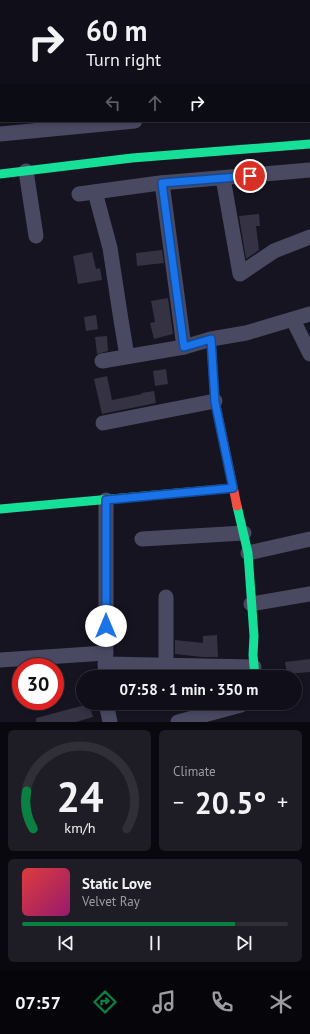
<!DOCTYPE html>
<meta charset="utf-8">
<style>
body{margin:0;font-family:"PT Sans",sans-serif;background:#1e1d26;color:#f1f3f6;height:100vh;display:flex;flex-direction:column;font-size:15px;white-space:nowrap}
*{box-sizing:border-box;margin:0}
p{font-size:13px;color:#9c9ca2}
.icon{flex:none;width:22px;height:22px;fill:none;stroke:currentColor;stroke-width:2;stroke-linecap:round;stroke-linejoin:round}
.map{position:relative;height:722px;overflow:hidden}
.side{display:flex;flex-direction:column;gap:8px;padding:8px;background:#09080e;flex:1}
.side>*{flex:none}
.top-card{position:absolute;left:0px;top:0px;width:310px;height:122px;box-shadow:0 2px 6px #0003,0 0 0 1px #302f38;background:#100f19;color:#f1f3f6;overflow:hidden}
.speed{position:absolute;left:12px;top:658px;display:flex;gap:8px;font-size:20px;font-weight:700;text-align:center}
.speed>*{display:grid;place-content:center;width:52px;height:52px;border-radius:50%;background:#100f19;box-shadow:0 2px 6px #0003,0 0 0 1px #302f38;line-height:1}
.speed .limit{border:6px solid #d22;background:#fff;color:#111}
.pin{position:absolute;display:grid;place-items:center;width:34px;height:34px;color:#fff;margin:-17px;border:2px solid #fff;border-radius:50%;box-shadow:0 1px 4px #0007}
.me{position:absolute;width:44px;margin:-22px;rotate:0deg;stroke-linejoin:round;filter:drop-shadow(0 0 3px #0008)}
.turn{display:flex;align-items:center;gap:14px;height:84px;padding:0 20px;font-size:18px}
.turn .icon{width:52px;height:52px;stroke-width:2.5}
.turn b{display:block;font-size:28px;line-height:34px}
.lanes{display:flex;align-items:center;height:38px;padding:0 20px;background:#0003;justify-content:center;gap:20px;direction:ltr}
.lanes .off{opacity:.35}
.big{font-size:30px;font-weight:700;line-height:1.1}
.side .tile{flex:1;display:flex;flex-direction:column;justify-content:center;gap:6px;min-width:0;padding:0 14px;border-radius:6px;background:#1e1d26}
.side .dial{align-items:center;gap:0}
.dial svg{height:104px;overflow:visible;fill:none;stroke:#302f38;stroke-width:7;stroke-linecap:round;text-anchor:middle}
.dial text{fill:#f1f3f6;stroke:none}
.song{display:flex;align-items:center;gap:12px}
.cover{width:48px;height:48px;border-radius:6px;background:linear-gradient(135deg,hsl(0 70% 55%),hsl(320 70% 35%))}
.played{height:4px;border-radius:2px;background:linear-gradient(90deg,#0b8043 80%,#302f38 80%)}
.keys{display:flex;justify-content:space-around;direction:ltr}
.heat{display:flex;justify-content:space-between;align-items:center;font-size:22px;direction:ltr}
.side .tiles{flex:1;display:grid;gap:8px;grid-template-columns:1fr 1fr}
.tile:last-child{grid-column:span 2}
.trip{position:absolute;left:76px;top:670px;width:226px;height:40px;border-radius:20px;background:#100f19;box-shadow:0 2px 6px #0003,0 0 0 1px #302f38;font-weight:700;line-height:40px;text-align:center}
.tab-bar{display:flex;height:64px;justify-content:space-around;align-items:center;background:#06060a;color:#9c9ca2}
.tab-bar .icon{width:28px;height:28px}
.tab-bar .on{color:#0b8043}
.tab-bar b{font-size:18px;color:#f1f3f6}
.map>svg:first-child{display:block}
.building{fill:#343243}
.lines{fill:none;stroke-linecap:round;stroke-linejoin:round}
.street{stroke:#4a4962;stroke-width:15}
.fast{stroke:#16e098;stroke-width:9}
.jam{stroke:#f24e42;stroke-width:9}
.route-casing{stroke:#114b97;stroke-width:10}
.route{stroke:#1a73e8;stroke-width:7}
</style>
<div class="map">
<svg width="310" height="722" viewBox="0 0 310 722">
<rect width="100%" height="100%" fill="#161421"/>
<g class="building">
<path d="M259,214L260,226H256L259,250L246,259L239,216Z"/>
<path d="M162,250L164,263L137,266L136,253Z"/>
<path d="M92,252L96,269L100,268L102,280L78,284L73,256Z"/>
<path d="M168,298L173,334L154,339L150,323L155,322L151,301Z"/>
<path d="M96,315L98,329L86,331L84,317Z"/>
<path d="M107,336L108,351L97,354L95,337Z"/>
<path d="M166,369L168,384L155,386L153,371Z"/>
<path d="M107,376L112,400L142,394L141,393L154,391L156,403L102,414L94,379Z"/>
<path d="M217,635L218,657H202L175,654V640L203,643V636Z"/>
<path d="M310,659V672L287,674L285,662Z"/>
<path d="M89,704L93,717L76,722H36V718Z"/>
</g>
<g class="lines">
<g class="street">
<path d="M309,110L310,109"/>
<path d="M0,134L135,121"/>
<path d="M26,171L36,236"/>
<path d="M223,178L240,274L274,251L310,237"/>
<path d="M162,183L184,347"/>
<path d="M95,192L110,248L121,320L127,356"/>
<path d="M79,194L160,183L310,170"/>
<path d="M293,320L310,354"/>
<path d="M102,361L184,347L211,339L246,333L310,314"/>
<path d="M103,423L215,401"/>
<path d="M142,539L244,533"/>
<path d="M248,553L310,539"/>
<path d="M166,597V665"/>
<path d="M251,604L310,594"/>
<path d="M0,660L106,653"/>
<path d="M105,664L254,667"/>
<path d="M105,677L106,641V500"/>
<path d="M106,703L110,722"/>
<path d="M178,722L241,705L243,703"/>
</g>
<g class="fast">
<path d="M0,174L132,158L310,144"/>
<path d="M237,506L248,553L254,636L253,655L255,677"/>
<path d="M0,509L233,488"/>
</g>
<path class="jam" d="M211,339L215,401L237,506"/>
</g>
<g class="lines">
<g class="route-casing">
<path id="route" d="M106,626V500L233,488L215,402L211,339L184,347L162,183L250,176"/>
</g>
<use href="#route" class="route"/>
</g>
</svg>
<div class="speed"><div class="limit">30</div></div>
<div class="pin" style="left:250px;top:176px;background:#d93025"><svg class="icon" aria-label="arrive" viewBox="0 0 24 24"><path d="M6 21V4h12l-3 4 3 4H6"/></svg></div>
<svg class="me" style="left:106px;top:626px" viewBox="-20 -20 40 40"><circle r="19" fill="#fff"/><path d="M0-13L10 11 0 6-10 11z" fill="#1a73e8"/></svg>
<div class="trip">07:58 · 1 min · 350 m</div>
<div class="top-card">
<div class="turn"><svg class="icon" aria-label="right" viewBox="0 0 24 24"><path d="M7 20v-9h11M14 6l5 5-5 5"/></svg><div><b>60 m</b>Turn right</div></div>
<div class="lanes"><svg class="icon off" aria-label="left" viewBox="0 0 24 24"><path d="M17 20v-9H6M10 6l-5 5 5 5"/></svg><svg class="icon off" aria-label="ahead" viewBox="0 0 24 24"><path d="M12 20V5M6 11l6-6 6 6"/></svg><svg class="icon" aria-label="right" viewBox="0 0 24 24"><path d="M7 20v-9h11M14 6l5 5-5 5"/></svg></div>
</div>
</div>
<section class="side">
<div class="tiles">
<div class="tile dial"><svg viewBox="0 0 100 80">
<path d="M14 69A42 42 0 1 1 86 69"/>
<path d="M14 69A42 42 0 0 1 9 40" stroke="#0b8043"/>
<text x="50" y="56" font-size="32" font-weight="700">24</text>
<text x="50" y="72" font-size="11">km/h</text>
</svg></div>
<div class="tile"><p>Climate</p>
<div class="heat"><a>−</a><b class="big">20.5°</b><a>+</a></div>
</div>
<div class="tile">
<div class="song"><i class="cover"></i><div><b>Static Love</b><p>Velvet Ray</p></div></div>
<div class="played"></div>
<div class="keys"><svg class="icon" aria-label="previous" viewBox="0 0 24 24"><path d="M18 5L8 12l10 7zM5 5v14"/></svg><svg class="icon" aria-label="pause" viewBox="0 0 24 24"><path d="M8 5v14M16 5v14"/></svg><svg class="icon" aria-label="next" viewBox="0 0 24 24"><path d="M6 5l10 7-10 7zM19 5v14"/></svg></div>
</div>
</div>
</section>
<nav class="tab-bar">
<b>07:57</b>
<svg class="icon on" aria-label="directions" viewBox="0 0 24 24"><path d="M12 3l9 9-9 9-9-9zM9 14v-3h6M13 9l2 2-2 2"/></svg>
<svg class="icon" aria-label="music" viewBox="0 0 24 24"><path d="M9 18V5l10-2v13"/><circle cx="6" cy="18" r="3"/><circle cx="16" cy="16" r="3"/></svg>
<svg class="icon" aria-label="phone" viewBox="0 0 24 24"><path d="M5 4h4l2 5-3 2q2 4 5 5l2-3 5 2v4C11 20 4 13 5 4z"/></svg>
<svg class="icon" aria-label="climate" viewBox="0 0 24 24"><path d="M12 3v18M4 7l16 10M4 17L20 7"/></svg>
</nav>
